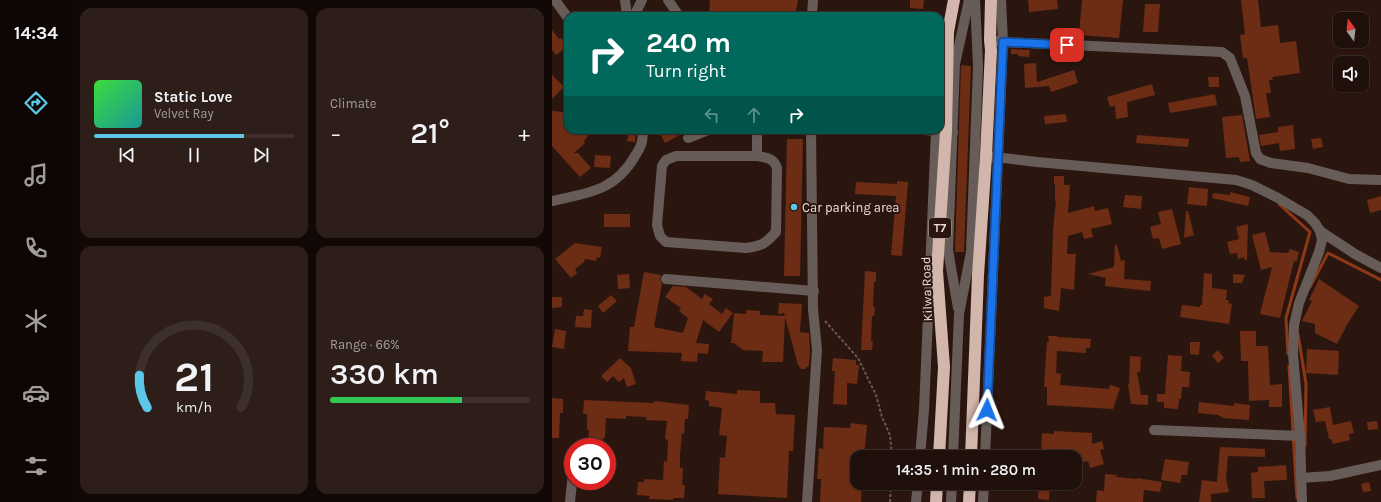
<!DOCTYPE html>
<meta charset="utf-8">
<style>
body{margin:0;font-family:Karla,sans-serif;background:#2d1e19;color:#f1f3f6;height:100vh;display:flex;flex-direction:column;font-size:15px;white-space:nowrap}
*{box-sizing:border-box;margin:0}
p{font-size:13px;color:#a29d9d}
.icon{flex:none;width:22px;height:22px;fill:none;stroke:currentColor;stroke-width:2;stroke-linecap:round;stroke-linejoin:round}
.map{position:relative;flex:1;overflow:hidden}
.side{display:flex;flex-direction:column;gap:8px;padding:8px;background:#120906;width:480px}
.side>*{flex:none}
.guide{position:absolute;left:12px;top:12px;width:380px;height:122px;border-radius:12px;box-shadow:0 1px 3px #0004,0 0 0 1px #3d302c;background:#00695c;color:#fff;overflow:hidden}
.needle{width:26px;rotate:345deg}
.buttons{position:absolute;left:781px;top:12px;display:grid;gap:8px}
.buttons a{display:grid;place-items:center;width:36px;height:36px;border-radius:8px;background:#20100b;box-shadow:0 1px 3px #0004,0 0 0 1px #3d302c;font-size:20px}
.speed{position:absolute;left:12px;top:438px;display:flex;gap:8px;font-size:20px;font-weight:700;text-align:center}
.speed>*{display:grid;place-content:center;width:52px;height:52px;border-radius:50%;background:#20100b;box-shadow:0 1px 3px #0004,0 0 0 1px #3d302c;line-height:1}
.speed .limit{border:6px solid #d22;background:#fff;color:#111}
.pin{position:absolute;display:grid;place-items:center;width:34px;height:34px;color:#fff;margin:-17px;border-radius:8px;box-shadow:0 2px 6px #0006}
.me{position:absolute;width:44px;margin:-22px;rotate:2deg;stroke-linejoin:round;filter:drop-shadow(0 0 3px #0008)}
.turn{display:flex;align-items:center;gap:14px;height:84px;padding:0 16px;font-size:18px}
.turn .icon{width:52px;height:52px;stroke-width:2.5}
.turn b{display:block;font-size:28px;line-height:34px}
.lanes{display:flex;align-items:center;height:38px;padding:0 16px;background:#0003;justify-content:center;gap:20px;direction:ltr}
.lanes .off{opacity:.35}
.big{font-size:30px;font-weight:600;line-height:1.1}
.side .widget{flex:1;display:flex;flex-direction:column;justify-content:center;gap:6px;min-width:0;padding:0 14px;border-radius:12px;background:#2d1e19}
.side .dial{align-items:center;gap:0}
.dial svg{height:104px;overflow:visible;fill:none;stroke:#3d302c;stroke-width:7;stroke-linecap:round;text-anchor:middle}
.dial text{fill:#f1f3f6;stroke:none}
.song{display:flex;align-items:center;gap:12px}
.cover{width:48px;height:48px;border-radius:6px;background:linear-gradient(135deg,hsl(120 70% 55%),hsl(180 70% 35%))}
.played{height:4px;border-radius:2px;background:linear-gradient(90deg,#5bc8e7 75%,#3d302c 75%)}
.keys{display:flex;justify-content:space-around;direction:ltr}
.heat{display:flex;justify-content:space-between;align-items:center;font-size:22px;direction:ltr}
.charge{height:6px;border-radius:3px;background:linear-gradient(90deg,#34c759 66%,#3d302c 0)}
.side .tiles{flex:1;display:grid;gap:8px;grid-template-columns:repeat(2,1fr)}
.trip{position:absolute;left:298px;top:450px;width:232px;height:40px;border-radius:12px;background:#20100b;box-shadow:0 1px 3px #0004,0 0 0 1px #3d302c;font-weight:600;line-height:40px;text-align:center}
main{display:flex;flex:1;min-height:0}
.tabs{display:flex;flex-direction:column;width:72px;justify-content:space-around;align-items:center;background:#0d0604;color:#a29d9d}
.tabs .icon{width:28px;height:28px}
.tabs .current{color:#5bc8e7}
.tabs b{font-size:18px;color:#f1f3f6}
.map>svg:first-child{display:block}
.lines{fill:none;stroke-linecap:round;stroke-linejoin:round}
.stream{stroke:#8d3817;stroke-width:3}
.building{fill:#6d2c14}
.path{stroke:#6b5852;stroke-width:2;stroke-dasharray:3 2;stroke-linecap:butt}
.minor{stroke:#675c58;stroke-width:10}
.highway{stroke:#d2b5ab;stroke-width:12}
.route-casing{stroke:#114b97;stroke-width:10}
.route{stroke:#1a73e8;stroke-width:7}
.poi-dot{fill:#5bc8e7;stroke:#2b160f;stroke-width:1.5}
.labels{text-anchor:middle;stroke-width:4;stroke-linejoin:round;paint-order:stroke}
.shield{fill:#2b160f;stroke:#b3a29c;stroke-width:1}
.shield-label{font-size:12px;font-weight:bold;fill:#edded9}
.poi-label{font-size:13px;fill:#edded9;stroke:#2b160f;text-anchor:start}
.street-label{font-size:13px;fill:#edded9;stroke:#2b160f}
</style>
<main>
<nav class="tabs">
<b>14:34</b>
<svg class="icon current" aria-label="directions" viewBox="0 0 24 24"><path d="M12 3l9 9-9 9-9-9zM9 14v-3h6M13 9l2 2-2 2"/></svg>
<svg class="icon" aria-label="music" viewBox="0 0 24 24"><path d="M9 18V5l10-2v13"/><circle cx="6" cy="18" r="3"/><circle cx="16" cy="16" r="3"/></svg>
<svg class="icon" aria-label="phone" viewBox="0 0 24 24"><path d="M5 4h4l2 5-3 2q2 4 5 5l2-3 5 2v4C11 20 4 13 5 4z"/></svg>
<svg class="icon" aria-label="climate" viewBox="0 0 24 24"><path d="M12 3v18M4 7l16 10M4 17L20 7"/></svg>
<svg class="icon" aria-label="car" viewBox="0 0 24 24"><path d="M5 17H2v-5l4-1 3-4h7l3 4 3 1v5h-3M9 17h6M6 11h13"/><circle cx="7" cy="17" r="2"/><circle cx="17" cy="17" r="2"/></svg>
<svg class="icon" aria-label="filters" viewBox="0 0 24 24"><path d="M4 7h16M4 17h16"/><circle cx="9" cy="7" r="2"/><circle cx="15" cy="17" r="2"/></svg>
</nav>
<section class="side">
<div class="tiles">
<div class="widget">
<div class="song"><i class="cover"></i><div><b>Static Love</b><p>Velvet Ray</p></div></div>
<div class="played"></div>
<div class="keys"><svg class="icon" aria-label="previous" viewBox="0 0 24 24"><path d="M18 5L8 12l10 7zM5 5v14"/></svg><svg class="icon" aria-label="pause" viewBox="0 0 24 24"><path d="M8 5v14M16 5v14"/></svg><svg class="icon" aria-label="next" viewBox="0 0 24 24"><path d="M6 5l10 7-10 7zM19 5v14"/></svg></div>
</div>
<div class="widget"><p>Climate</p>
<div class="heat"><a>−</a><b class="big">21°</b><a>+</a></div>
</div>
<div class="widget dial"><svg viewBox="0 0 100 80">
<path d="M14 69A42 42 0 1 1 86 69"/>
<path d="M14 69A42 42 0 0 1 8 44" stroke="#5bc8e7"/>
<text x="50" y="56" font-size="32" font-weight="700">21</text>
<text x="50" y="72" font-size="11">km/h</text>
</svg></div>
<div class="widget"><p>Range · 66%</p><b class="big">330 km</b><div class="charge"></div></div>
</div>
</section>
<div class="map">
<svg width="829" height="502" viewBox="0 0 829 502">
<rect width="100%" height="100%" fill="#2b160f"/>
<g class="lines">
<g class="stream">
<path d="M727,204L758,232L734,318L736,354"/>
<path d="M758,287L776,253L829,280"/>
<path d="M746,334L754,384L753,446"/>
<path d="M737,366L745,498"/>
</g>
</g>
<g class="building">
<path d="M158,0H246L243,16L213,15V13L187,12V14L171,13V15H157Z"/>
<path d="M358,0H372L371,9L358,8Z"/>
<path d="M476,0H505L506,9L477,12Z"/>
<path d="M530,0H571L567,38L527,35Z"/>
<path d="M689,0H706L709,27L726,25L728,43L744,41L748,73L720,77L721,80H717L719,93H714L718,117L704,119L695,58H691L688,35L693,34Z"/>
<path d="M593,4H608L606,32H591Z"/>
<path d="M0,30L7,39L9,38L16,46L4,55L0,50Z"/>
<path d="M459,49L478,50L477,57L466,56V54H459Z"/>
<path d="M484,63L485,82L522,70L526,83L499,92L497,86L473,88L472,64Z"/>
<path d="M409,65L419,66L412,252H403V250Z"/>
<path d="M0,75L12,87L0,99Z"/>
<path d="M656,77H667V87H657Z"/>
<path d="M600,84L603,95L575,102L576,117L564,119L563,106L558,107L555,97Z"/>
<path d="M663,94L665,105L618,113L616,103Z"/>
<path d="M0,111L12,112L11,116H16V130H30L36,136L32,141L33,143L22,153H26L39,168L28,177L0,146Z"/>
<path d="M514,114L515,122L493,124L492,116Z"/>
<path d="M690,115L698,161L688,162L687,157L674,158L670,117Z"/>
<path d="M741,125L743,149L728,151L727,143L709,146L707,135L726,132V127Z"/>
<path d="M77,130H84L83,142L75,141Z"/>
<path d="M106,130H137L113,143Z"/>
<path d="M585,135L637,139L636,147L584,143Z"/>
<path d="M769,138L771,147L761,149L759,139Z"/>
<path d="M235,139H251L248,276H232Z"/>
<path d="M43,155L59,156L58,168L42,167Z"/>
<path d="M502,176H512V185H518L516,213L542,206L543,211L556,208L560,224L539,229L541,237L532,239L530,232L516,236L515,254H524L522,290L509,288L507,311L492,308V297L499,296L501,230L504,201H503V184H502Z"/>
<path d="M345,181L356,182L350,256L339,255L344,196L303,194L304,182L345,184Z"/>
<path d="M637,187L656,189L655,206L635,204Z"/>
<path d="M678,192L698,197L696,206L660,198L661,193L678,195Z"/>
<path d="M573,195L590,196L589,209L571,207Z"/>
<path d="M829,196V210L818,213L815,200Z"/>
<path d="M620,209L629,244L610,249L607,238L601,239L598,227L609,224L606,212Z"/>
<path d="M634,211H636L642,235L632,238Z"/>
<rect x="52" y="214" width="26" height="13"/>
<path d="M696,224L695,260H693L692,257L686,259L685,253L678,254L675,242L687,239L684,227Z"/>
<path d="M713,232L718,252L736,253L738,249L747,252L745,261H742L728,318L708,314L720,267L709,270L700,235Z"/>
<path d="M23,243L50,247L48,258L45,257L44,261L33,259L32,262L23,269L25,273L19,278L3,259Z"/>
<path d="M563,245H565L569,261L573,260L572,279L599,281L598,291L553,286L554,278L536,274L562,267Z"/>
<path d="M313,271L324,272V282H322L321,307H323L322,316H320L319,341H321L320,350H309Z"/>
<path d="M92,272L109,275L108,279L110,284L102,327L131,333L136,318L127,311L129,308L113,297L121,286L134,287L150,299L153,294L161,299L157,304L170,314L174,308L181,313L167,332L151,320L144,343L157,344L156,354L146,353L145,362L129,361L130,353L76,351L78,327H82Z"/>
<path d="M652,273L660,274V288L675,290L674,300H677L676,303L680,304L677,324L628,317L630,305L648,307V305H650Z"/>
<path d="M77,274L78,288L66,289L65,275Z"/>
<path d="M681,274L693,275L690,283H681Z"/>
<path d="M767,279L807,306L796,323L785,344L763,333V324L750,321L760,301L757,300Z"/>
<path d="M59,295L65,301L51,313L46,306Z"/>
<path d="M0,297H10V307L0,308Z"/>
<path d="M227,303L250,304L248,332L257,333L258,350L257,365L253,369H249L246,365L233,317L231,362H210L211,351L191,350L182,343H179L182,313L194,314V310L208,311V315L233,316L232,313L226,314Z"/>
<path d="M32,309L40,310L39,328L23,327L24,316H31Z"/>
<path d="M3,329L14,331L12,349L0,347Z"/>
<path d="M688,331H704V346H716L718,385L730,384V407H717V400L697,401L696,361H689Z"/>
<path d="M496,336H505V337L539,339L538,348H534V353L505,351L504,373L509,374L508,385L557,389L558,385L568,388L561,409L495,405V387H492L495,342H497Z"/>
<path d="M638,342H648L647,355L638,354Z"/>
<path d="M755,349L787,351L786,375L754,373Z"/>
<path d="M666,350L672,358L666,363L660,356Z"/>
<path d="M616,355L630,356L629,371L638,372L637,387H630L629,399H627L626,409L612,408V402H605V394H613Z"/>
<path d="M578,356L589,357L588,372H585L589,395H596V405L579,404L576,385L577,384Z"/>
<path d="M68,358L79,368L84,384L75,387L72,378L67,382L61,376L55,382L49,376Z"/>
<path d="M281,358L304,360V365H307L305,384L295,383V405L281,404L283,371H280Z"/>
<path d="M185,390L208,391V403H223L224,414L243,415L241,451H237L235,498L166,494L168,457L173,458L175,436L167,435L170,408L157,406V401L153,400L154,391L185,394Z"/>
<path d="M0,398L11,399V413H8L7,438H0Z"/>
<path d="M32,400L102,403V401L137,405L136,419H133L132,434L130,433L128,456V468H131L130,485H133L132,498H121V500L103,499H97L98,496L85,495L86,482H92V479L111,480L112,461L115,462L116,440L113,439L115,421L94,420V417L74,416V419L54,418L53,438H51L50,443H36L37,430H35V414H31Z"/>
<path d="M647,402L682,406V403L698,405L697,420L670,418L671,417L667,416V415L646,413Z"/>
<path d="M778,407L781,425L799,421L802,433L797,434L798,440L781,444L779,439H777L773,421L764,422L761,410Z"/>
<path d="M825,421L826,429L816,430L815,422Z"/>
<path d="M299,423L315,425L312,457H305V483H310L309,502H268L269,479H265L267,448L271,449L272,427L298,428Z"/>
<path d="M502,431L540,433V444L550,441L552,449L548,450L552,464L538,468L536,461L523,464V457H489L490,433L502,434Z"/>
<path d="M668,447L713,449V457L676,456L674,478L677,492L659,494V502H647L650,480L665,482Z"/>
<path d="M613,459L637,462L635,475H630L628,483L609,480Z"/>
<path d="M734,465L735,480L712,481L713,498H700L699,473L706,472V467Z"/>
<path d="M553,474L565,475L564,477L585,479V478L610,482L608,492L592,490L591,502H544L545,490L552,491Z"/>
<path d="M817,482L819,491L811,492L809,484Z"/>
<path d="M487,483H498L497,500L486,499Z"/>
</g>
<g class="lines">
<g class="path">
<path d="M273,321L306,358L324,395L330,417L338,435L340,457"/>
<path d="M338,502L339,483"/>
</g>
<g class="minor">
<path d="M3,0L16,18"/>
<path d="M73,0L75,16"/>
<path d="M116,0L127,16"/>
<path d="M82,16L90,0"/>
<path d="M260,16L261,0"/>
<path d="M438,40L451,42L670,52L678,58L693,96L704,153L708,159L719,163L756,168L797,179L829,180"/>
<path d="M205,130V156C215,158 222,158 225,168L224,232C213,244 210,246 194,248L114,242L108,236L105,225L110,166L114,160L124,156H205"/>
<path d="M372,130L384,131"/>
<path d="M136,138L156,130"/>
<path d="M434,156L485,162L684,180L700,185L726,198L755,215L763,223L768,231L770,240L767,252L747,303L742,325L741,354L748,436L750,502"/>
<path d="M0,201C36,193 63,191 83,156C89,147 92,140 90,130"/>
<path d="M768,231L803,254L829,268"/>
<path d="M114,279L262,291"/>
<path d="M406,308L396,250L403,64L417,0"/>
<path d="M602,430L748,436"/>
<path d="M368,457L372,410L384,131H394L401,133"/>
<path d="M401,457L407,314L419,252L426,66L423,0"/>
<path d="M433,457L451,42L449,0"/>
<path d="M749,478L778,476L829,465"/>
<path d="M18,502L21,473"/>
<path d="M255,502L265,350L261,309L259,130"/>
<path d="M364,502L366,483"/>
<path d="M399,502L400,483"/>
<path d="M431,502L432,483"/>
</g>
<g class="highway">
<path d="M387,457L392,367L385,271L394,131L396,32L402,0"/>
<path d="M419,457L426,275L434,156L439,50L438,40L439,0"/>
<path d="M384,502L385,483"/>
<path d="M417,502L418,483"/>
</g>
</g>
<g class="lines">
<g class="route-casing">
<path id="route" d="M435,410L451,42L515,45"/>
</g>
<use href="#route" class="route"/>
</g>
<circle class="poi-dot" cx="242" cy="207" r="4"/>
<g class="labels">
<rect class="shield" x="377" y="218" width="22" height="20" rx="3"/>
<g class="shield-label">
<text x="388" y="232">T7</text>
</g>
<g class="poi-label">
<text x="250" y="212">Car parking area</text>
</g>
<g class="street-label">
<text transform="translate(374 289) rotate(-92)" y="5">Kilwa Road</text>
</g>
</g>
</svg>
<div class="buttons">
<a><svg class="needle" viewBox="-14 -14 28 28"><path d="M0-13l5 13h-10z" fill="#e53935"/><path d="M0 13l5-13h-10z" fill="#a29d9d"/></svg></a>
<a><svg class="icon" aria-label="sound" viewBox="0 0 24 24"><path d="M4 9h4l5-4v14l-5-4H4zM17 9q2 3 0 6"/></svg></a>
</div>
<div class="speed"><div class="limit">30</div></div>
<div class="pin" style="left:515px;top:45px;background:#d93025"><svg class="icon" aria-label="arrive" viewBox="0 0 24 24"><path d="M6 21V4h12l-3 4 3 4H6"/></svg></div>
<svg class="me" style="left:435px;top:410px" viewBox="-20 -20 40 40"><path d="M0-17L14 15 0 8-14 15z" fill="#1a73e8" stroke="#fff" stroke-width="4"/></svg>
<div class="trip">14:35 · 1 min · 280 m</div>
<div class="guide">
<div class="turn"><svg class="icon" aria-label="right" viewBox="0 0 24 24"><path d="M7 20v-9h11M14 6l5 5-5 5"/></svg><div><b>240 m</b>Turn right</div></div>
<div class="lanes"><svg class="icon off" aria-label="left" viewBox="0 0 24 24"><path d="M17 20v-9H6M10 6l-5 5 5 5"/></svg><svg class="icon off" aria-label="ahead" viewBox="0 0 24 24"><path d="M12 20V5M6 11l6-6 6 6"/></svg><svg class="icon" aria-label="right" viewBox="0 0 24 24"><path d="M7 20v-9h11M14 6l5 5-5 5"/></svg></div>
</div>
</div>
</main>
